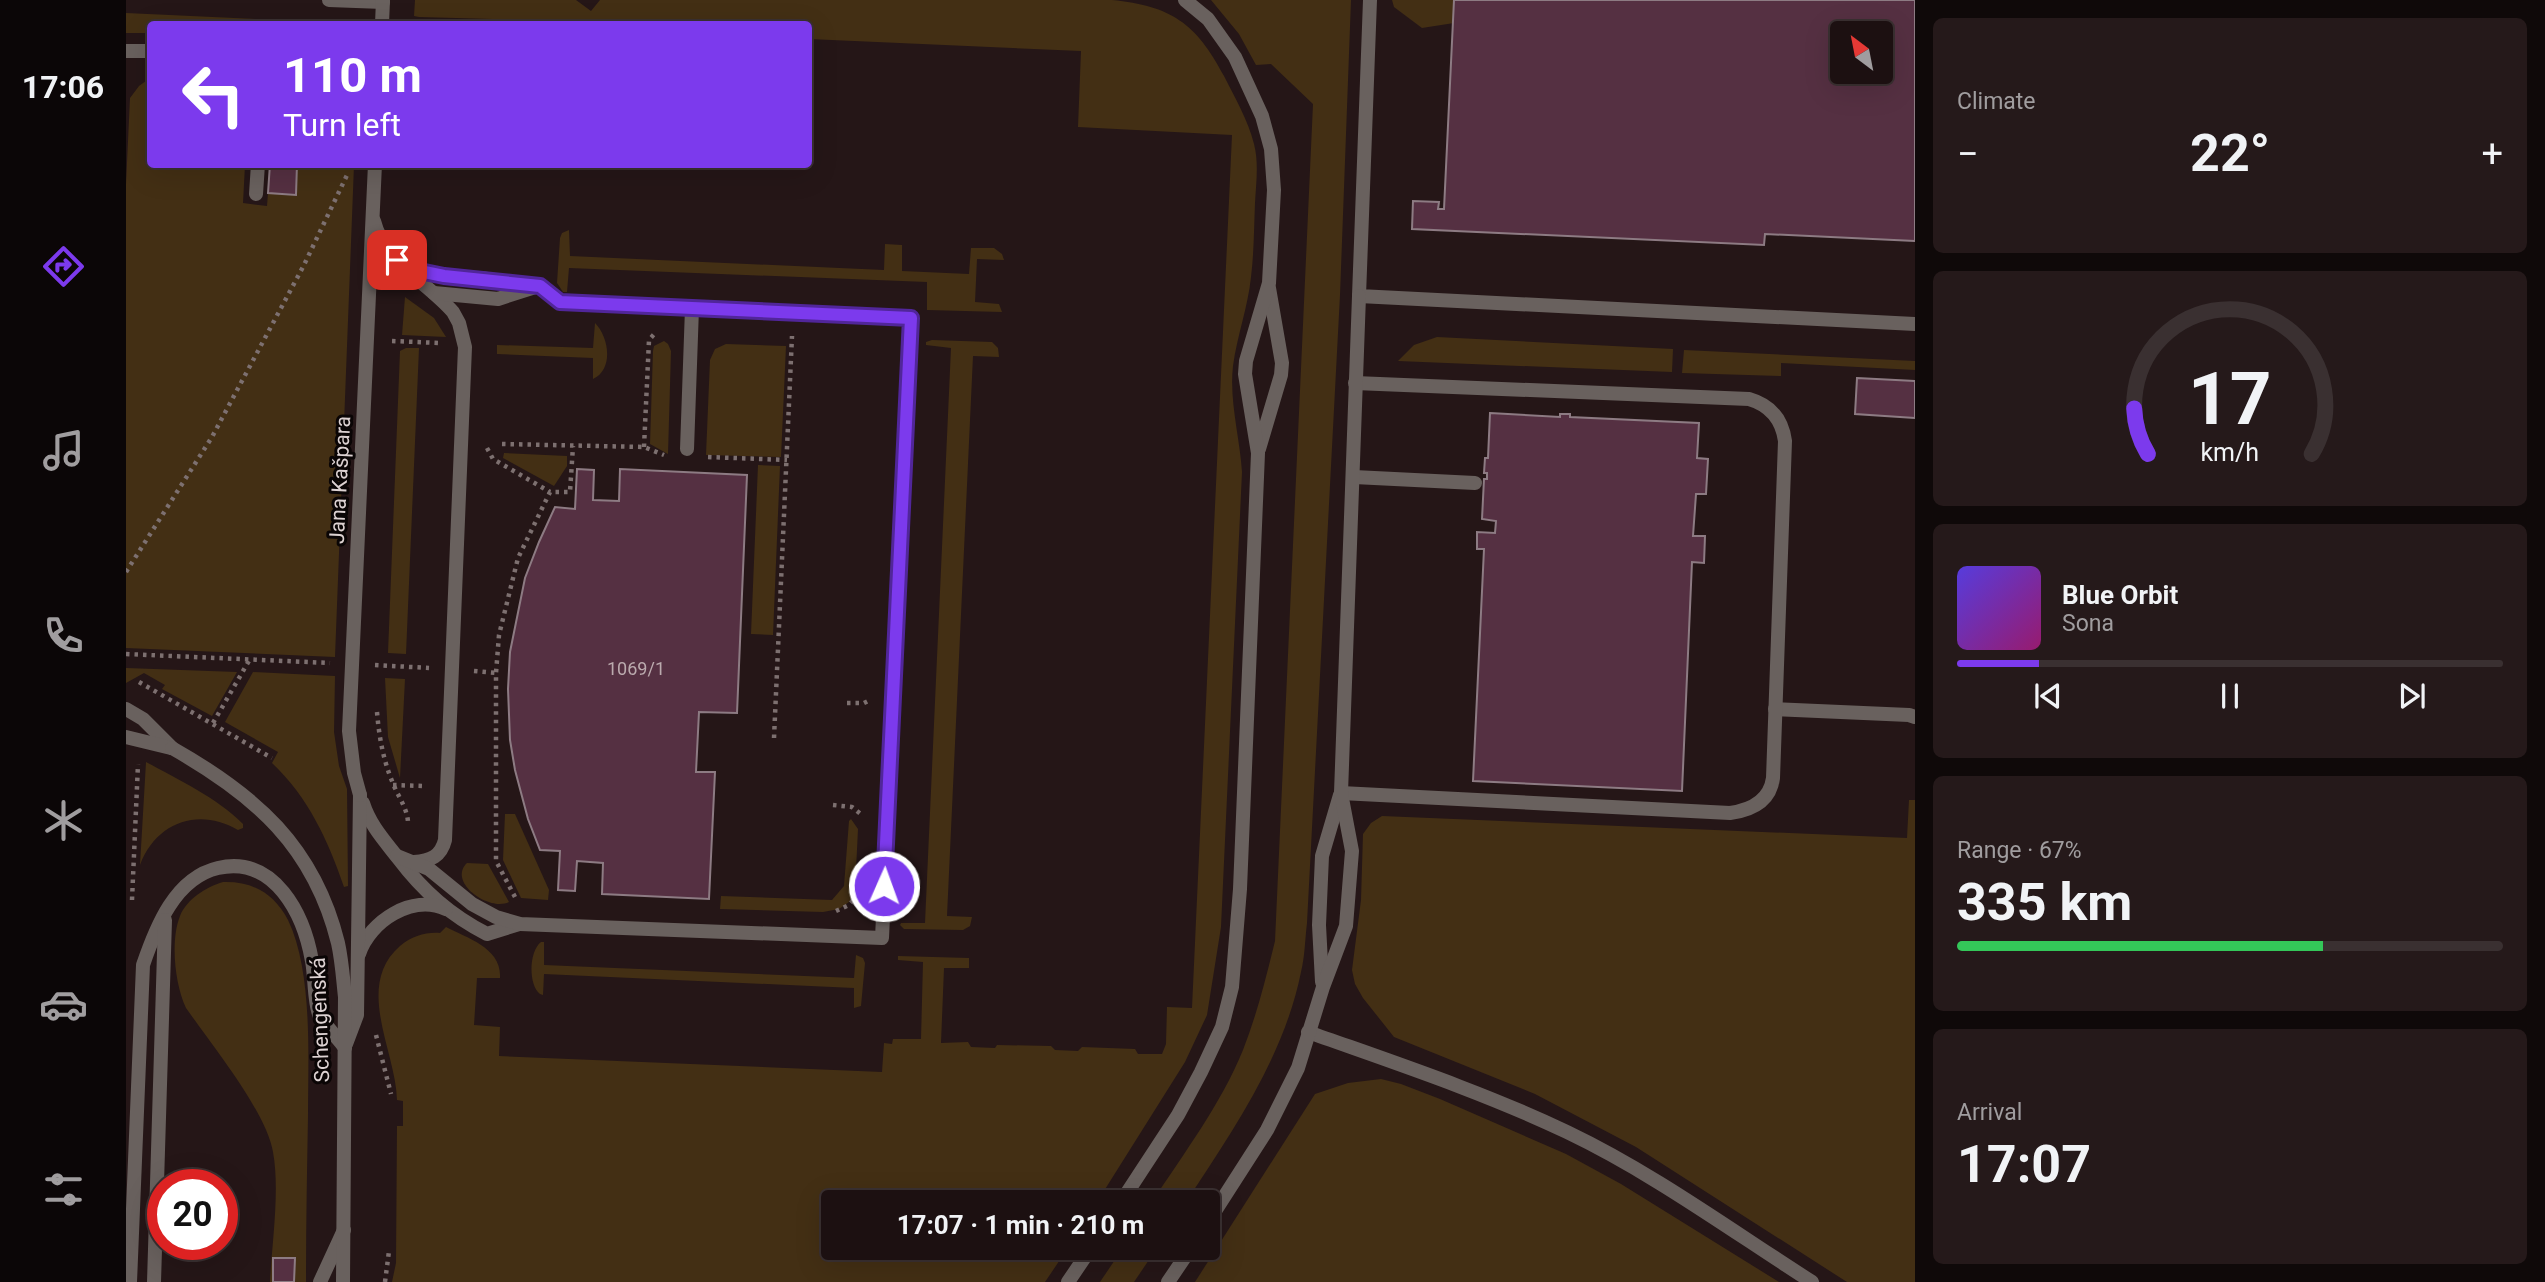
<!DOCTYPE html>
<meta charset="utf-8">
<style>
body{margin:0;font-family:Roboto,sans-serif;background:#25191a;color:#f1f3f6;height:100vh;display:flex;flex-direction:column;font-size:26px;white-space:nowrap}
*{box-sizing:border-box;margin:0}
p{font-size:23px;color:#a09d9f}
.icon{flex:none;width:38px;height:38px;fill:none;stroke:currentColor;stroke-width:2;stroke-linecap:round;stroke-linejoin:round}
.map{position:relative;flex:1;overflow:hidden}
.drawer{display:flex;flex-direction:column;gap:18px;padding:18px;background:#0f0909;width:630px}
.drawer>*{flex:none}
.banner{position:absolute;left:21px;top:21px;width:665px;height:147px;border-radius:7px;box-shadow:0 7px 28px #0002,0 0 0 2px #3a3031;background:#7c3aed;color:#fff;overflow:hidden}
.needle{width:46px;rotate:328deg}
.controls{position:absolute;left:1704px;top:21px;display:grid;gap:14px}
.controls a{display:grid;place-items:center;width:63px;height:63px;border-radius:7px;background:#1c1011;box-shadow:0 7px 28px #0002,0 0 0 2px #3a3031;font-size:35px}
.speed{position:absolute;left:21px;top:1169px;display:flex;gap:14px;font-size:35px;font-weight:700;text-align:center}
.speed>*{display:grid;place-content:center;width:91px;height:91px;border-radius:50%;background:#1c1011;box-shadow:0 7px 28px #0002,0 0 0 2px #3a3031;line-height:1}
.speed .limit{border:10px solid #d22;background:#fff;color:#111}
.pin{position:absolute;display:grid;place-items:center;width:60px;height:60px;color:#fff;margin:-30px;border-radius:14px;box-shadow:0 4px 10px #0006}
.me{position:absolute;width:77px;margin:-38px;rotate:2deg;stroke-linejoin:round;filter:drop-shadow(0 0 5px #0008)}
.turn{display:flex;align-items:center;gap:24px;height:147px;padding:0 21px;font-size:32px}
.turn .icon{width:91px;height:91px;stroke-width:2.5}
.turn b{display:block;font-size:49px;line-height:60px}
.big{font-size:52px;font-weight:700;line-height:1.1}
.drawer .tile{flex:1;display:flex;flex-direction:column;justify-content:center;gap:10px;min-width:0;padding:0 24px;border-radius:10px;background:#25191a}
.drawer .dial{align-items:center;gap:0}
.dial svg{height:182px;overflow:visible;fill:none;stroke:#3a3031;stroke-width:7;stroke-linecap:round;text-anchor:middle}
.dial text{fill:#f1f3f6;stroke:none}
.song{display:flex;align-items:center;gap:21px}
.cover{width:84px;height:84px;border-radius:10px;background:linear-gradient(135deg,hsl(250 70% 55%),hsl(320 70% 35%))}
.played{height:7px;border-radius:4px;background:linear-gradient(90deg,#7c3aed 15%,#3a3031 15%)}
.keys{display:flex;justify-content:space-around;direction:ltr}
.heat{display:flex;justify-content:space-between;align-items:center;font-size:38px;direction:ltr}
.charge{height:10px;border-radius:5px;background:linear-gradient(90deg,#34c759 67%,#3a3031 0)}
.trip{position:absolute;left:695px;top:1190px;width:399px;height:70px;border-radius:7px;background:#1c1011;box-shadow:0 7px 28px #0002,0 0 0 2px #3a3031;font-weight:700;line-height:70px;text-align:center}
main{display:flex;flex:1;min-height:0}
.dock{display:flex;flex-direction:column;width:126px;justify-content:space-around;align-items:center;background:#0b0607;color:#a09d9f}
.dock .icon{width:49px;height:49px}
.dock .current{color:#7c3aed}
.dock b{font-size:32px;color:#f1f3f6}
.map>svg:first-child{display:block}
.green{fill:#432f14}
.building{fill:#553042;stroke:#8d7b83;stroke-width:2;fill-rule:evenodd}
.lines{fill:none;stroke-linecap:round;stroke-linejoin:round}
.path{stroke:#7d7070;stroke-width:4.5;stroke-dasharray:3.5 5;stroke-linecap:butt}
.service{stroke:#69615e;stroke-width:14}
.minor{stroke:#69615e;stroke-width:14}
.route-casing{stroke:#51269a;stroke-width:18}
.route{stroke:#7c3aed;stroke-width:12}
.labels{text-anchor:middle;stroke-width:6;stroke-linejoin:round;paint-order:stroke}
.number-label{font-size:18px;fill:#bbaaae}
.street-label{font-size:21px;fill:#ddd2d2;stroke:#0a0505}
</style>
<main>
<nav class="dock">
<b>17:06</b>
<svg class="icon current" aria-label="directions" viewBox="0 0 24 24"><path d="M12 3l9 9-9 9-9-9zM9 14v-3h6M13 9l2 2-2 2"/></svg>
<svg class="icon" aria-label="music" viewBox="0 0 24 24"><path d="M9 18V5l10-2v13"/><circle cx="6" cy="18" r="3"/><circle cx="16" cy="16" r="3"/></svg>
<svg class="icon" aria-label="phone" viewBox="0 0 24 24"><path d="M5 4h4l2 5-3 2q2 4 5 5l2-3 5 2v4C11 20 4 13 5 4z"/></svg>
<svg class="icon" aria-label="climate" viewBox="0 0 24 24"><path d="M12 3v18M4 7l16 10M4 17L20 7"/></svg>
<svg class="icon" aria-label="car" viewBox="0 0 24 24"><path d="M5 17H2v-5l4-1 3-4h7l3 4 3 1v5h-3M9 17h6M6 11h13"/><circle cx="7" cy="17" r="2"/><circle cx="17" cy="17" r="2"/></svg>
<svg class="icon" aria-label="filters" viewBox="0 0 24 24"><path d="M4 7h16M4 17h16"/><circle cx="9" cy="7" r="2"/><circle cx="15" cy="17" r="2"/></svg>
</nav>
<div class="map">
<svg width="1789" height="1282" viewBox="0 0 1789 1282">
<rect width="100%" height="100%" fill="#251617"/>
<g class="green">
<path d="M289,0H450L465,11L474,0H986C1045,6 1070,23 1098,76C1109,98 1122,120 1128,144C1133,163 1130,184 1129,203C1128,227 1128,253 1125,277C1122,307 1111,336 1107,366C1103,401 1114,438 1116,472L1095,927L1081,1015L1059,1062L971,1202H707V1248H942L919,1282H266L270,1263L271,1126H277V1101L271,1100C270,1051 228,986 274,946C286,936 300,932 314,933L320,927C341,938 376,948 374,978H351L348,1025L374,1027L373,1056L756,1072L758,1043L766,1044L767,1039H795L797,962L772,960V956L843,958V968H818L815,1043L842,1042L845,1047L869,1048L871,1045L925,1046L929,1050L952,1051L956,1047L1009,1049L1012,1054H1036L1040,1044L1041,1007L1066,1008L1106,135L952,127L955,51L683,39L682,24H421L403,20L293,17L288,16Z"/>
<path d="M1085,0H1225L1214,295L1181,923C1179,939 1179,956 1175,972C1158,1057 1107,1130 1060,1202H1026C1058,1153 1095,1104 1117,1050C1131,1014 1140,978 1149,941L1187,104L1145,64L1130,65L1113,34Z"/>
<path d="M1266,0H1329L1328,23L1296,28L1268,7Z"/>
<path d="M0,13L192,22L200,24H24V33H0Z"/>
<path d="M24,78V164L119,165L117,203L141,206L142,193L169,195L171,165H228L209,657L0,648V184L4,98L13,86Z"/>
<path d="M443,230L444,256L758,270L759,244L776,245V271L843,274L845,248H868L876,254L878,260L851,259L849,302L873,304L876,312L801,310V282L443,268L441,292H437L431,283L434,238L436,233Z"/>
<path d="M279,297L308,318L320,337L276,335Z"/>
<path d="M469,323C483,337 488,369 467,379V358L371,354V345L467,348Z"/>
<path d="M1311,337L1547,349L1546,372L1272,361L1288,345Z"/>
<path d="M806,340L866,342L872,348L873,357L847,356L821,916L846,917L844,926L837,930L778,929L774,925L775,923H799L825,348L800,345V342Z"/>
<path d="M538,341L542,344L545,351L542,454L524,444L527,351L528,346Z"/>
<path d="M600,344L660,346L655,457L580,455L584,360L589,349Z"/>
<path d="M280,348H293L280,654L262,653L274,351Z"/>
<path d="M1558,350L1789,361V370L1655,363V376L1556,373Z"/>
<path d="M378,453L441,456V466L428,486L377,458Z"/>
<path d="M632,465L654,466L647,635L625,634Z"/>
<path d="M0,668L111,672L86,716L36,689L39,685L18,673L0,683Z"/>
<path d="M127,672L209,676L208,732L213,766L221,789L222,886L218,887C202,840 182,797 146,763L152,752L99,722Z"/>
<path d="M259,678L279,679L274,778L262,737Z"/>
<path d="M20,762C53,780 90,797 117,824V828L112,830C73,807 30,822 14,865Z"/>
<path d="M1783,800H1789V1282H1721L1510,1147L1409,1094L1268,1037L1237,998L1229,984L1226,970L1235,900L1237,834L1245,823L1256,816L1781,838Z"/>
<path d="M379,814H389L423,890L422,900L395,898L377,860Z"/>
<path d="M725,819L732,829L729,891L723,902L713,909L697,912L594,909L595,896L706,900L718,886L723,821Z"/>
<path d="M341,863L362,864L383,902C363,912 321,882 341,863Z"/>
<path d="M97,882C126,881 148,893 162,920C187,972 182,1058 182,1116C181,1171 180,1227 180,1282H168L169,1258H148L147,1282H144C146,1242 154,1190 147,1152C140,1111 85,1044 60,1008C49,985 44,941 54,916C61,899 80,887 97,882Z"/>
<path d="M415,942H418V965L728,978L730,955L737,958L739,963L735,1006L728,1008V988L418,974L417,995L414,994C402,985 403,951 415,942Z"/>
<path d="M1255,1079L1275,1084L1314,1099L1440,1154L1495,1184L1653,1282H1069L1189,1094L1222,1083Z"/>
<path d="M997,1248H1031L1008,1282H974Z"/>
</g>
<g class="building">
<path d="M1328,0H1789V241L1639,234L1638,245L1286,229L1287,201L1313,202L1312,209H1318ZM1717,33H1755V72H1717Z"/>
<path d="M144,164H171L170,195L142,193Z"/>
<path d="M1731,378L1789,381V418L1729,414Z"/>
<path d="M1364,413L1434,417V414H1444V417L1573,423L1571,458L1582,459L1580,494H1570L1567,536H1579L1578,563L1566,562L1556,791L1347,781L1358,549H1351V532L1369,533L1370,521L1356,519L1358,479H1361V473H1358L1359,458H1362Z"/>
<path d="M451,469L468,470L467,500L493,501L494,469L621,475L611,713L573,712L570,772H589L583,899L476,894L477,863L451,861L449,891L432,890L434,851L414,850L402,819L389,770L384,740L382,689L384,652L399,578L413,542L429,507L449,509Z"/>
<path d="M147,1258H169L168,1282H147Z"/>
</g>
<g class="lines">
<g class="path">
<path d="M266,341L314,343"/>
<path d="M376,444L518,447L538,455"/>
<path d="M518,447L523,340L530,332"/>
<path d="M361,448L367,459L424,492"/>
<path d="M582,457L661,460"/>
<path d="M0,572L86,437L178,265L222,173"/>
<path d="M0,654L204,663"/>
<path d="M249,665L303,668"/>
<path d="M348,671L370,673"/>
<path d="M13,682L146,758"/>
<path d="M721,703H738L744,700"/>
<path d="M251,712C253,736 257,759 266,781C271,795 281,807 282,822"/>
<path d="M87,723L124,659"/>
<path d="M648,738L666,336"/>
<path d="M267,785L298,786"/>
<path d="M707,805L726,807L736,815"/>
<path d="M389,897L370,861V673L373,635L392,558L424,492H444L447,446"/>
<path d="M6,900L12,764"/>
<path d="M710,911L723,905L733,893"/>
<path d="M250,1035L265,1094"/>
<path d="M259,1282L263,1251"/>
</g>
<g class="service">
<path d="M203,0L257,2"/>
<path d="M1244,0L1233,296L1789,324"/>
<path d="M0,51H24"/>
<path d="M130,194L132,164"/>
<path d="M248,221C258,262 301,282 327,312L333,323L339,347L319,840C315,856 305,861 288,862"/>
<path d="M308,293L372,299L409,287"/>
<path d="M561,449L566,308"/>
<path d="M1133,449L1155,375L1156,363L1143,288"/>
<path d="M1228,477L1349,483"/>
<path d="M0,709L17,719L46,748"/>
<path d="M1649,709L1783,715L1789,717"/>
<path d="M0,737L45,748"/>
<path d="M1215,793L1604,813C1626,810 1644,801 1647,778L1659,441C1656,419 1644,405 1623,399L1229,383"/>
<path d="M237,803C244,825 258,840 272,858C297,891 324,915 361,934L393,924"/>
<path d="M271,856L303,869L346,904L370,917L394,924L756,938L785,318L434,302L414,286L354,278H333L279,268"/>
<path d="M233,954C244,921 286,894 320,909"/>
<path d="M1196,982L1193,925L1196,856L1214,795"/>
<path d="M1182,1032C1269,1063 1357,1092 1441,1132C1527,1173 1606,1231 1686,1282"/>
<path d="M220,1044L231,1015L234,795"/>
<path d="M995,1202L1052,1115L1075,1072L1096,1027L1106,987L1114,889L1132,453L1119,374L1120,361L1143,283L1148,190L1145,149L1136,116L1109,57L1082,19L1059,0"/>
<path d="M1082,1222L1141,1130L1172,1068L1197,987L1220,926L1226,851L1215,793L1233,296"/>
<path d="M4,1282L17,965C30,927 49,878 92,868C149,855 178,915 186,961C189,976 188,1001 193,1014C199,1026 211,1037 219,1048"/>
<path d="M28,1282L39,920"/>
<path d="M194,1282L218,1230"/>
<path d="M942,1282L965,1248"/>
<path d="M1042,1282L1065,1248"/>
</g>
<g class="minor">
<path d="M256,24L257,0"/>
<path d="M46,748C129,795 188,846 212,943C216,961 217,979 219,997L217,1282"/>
<path d="M234,795L228,773L223,731L249,164"/>
</g>
</g>
<g class="lines">
<g class="route-casing">
<path id="route" d="M271,260L279,268L318,276L414,286L434,302L785,318L758,886"/>
</g>
<use href="#route" class="route"/>
</g>
<g class="labels">
<g class="number-label">
<text x="510" y="675">1069/1</text>
</g>
<g class="street-label">
<text transform="translate(214 480) rotate(-87)" y="7">Jana Kašpara</text>
<text transform="translate(194 1020) rotate(-92)" y="7">Schengenská</text>
</g>
</g>
</svg>
<div class="controls">
<a><svg class="needle" viewBox="-14 -14 28 28"><path d="M0-13l5 13h-10z" fill="#e53935"/><path d="M0 13l5-13h-10z" fill="#a09d9f"/></svg></a>
</div>
<div class="speed"><div class="limit">20</div></div>
<div class="pin" style="left:271px;top:260px;background:#d93025"><svg class="icon" aria-label="arrive" viewBox="0 0 24 24"><path d="M6 21V4h12l-3 4 3 4H6"/></svg></div>
<svg class="me" style="left:758px;top:886px" viewBox="-20 -20 40 40"><circle r="17" fill="#7c3aed" stroke="#fff" stroke-width="3"/><path d="M0-11L8 9 0 5-8 9z" fill="#fff"/></svg>
<div class="trip">17:07 · 1 min · 210 m</div>
<div class="banner">
<div class="turn"><svg class="icon" aria-label="left" viewBox="0 0 24 24"><path d="M17 20v-9H6M10 6l-5 5 5 5"/></svg><div><b>110 m</b>Turn left</div></div>
</div>
</div>
<section class="drawer">
<div class="tile"><p>Climate</p>
<div class="heat"><a>−</a><b class="big">22°</b><a>+</a></div>
</div>
<div class="tile dial"><svg viewBox="0 0 100 80">
<path d="M14 69A42 42 0 1 1 86 69"/>
<path d="M14 69A42 42 0 0 1 8 49" stroke="#7c3aed"/>
<text x="50" y="56" font-size="32" font-weight="700">17</text>
<text x="50" y="72" font-size="11">km/h</text>
</svg></div>
<div class="tile">
<div class="song"><i class="cover"></i><div><b>Blue Orbit</b><p>Sona</p></div></div>
<div class="played"></div>
<div class="keys"><svg class="icon" aria-label="previous" viewBox="0 0 24 24"><path d="M18 5L8 12l10 7zM5 5v14"/></svg><svg class="icon" aria-label="pause" viewBox="0 0 24 24"><path d="M8 5v14M16 5v14"/></svg><svg class="icon" aria-label="next" viewBox="0 0 24 24"><path d="M6 5l10 7-10 7zM19 5v14"/></svg></div>
</div>
<div class="tile"><p>Range · 67%</p><b class="big">335 km</b><div class="charge"></div></div>
<div class="tile"><p>Arrival</p><b class="big">17:07</b></div>
</section>
</main>
